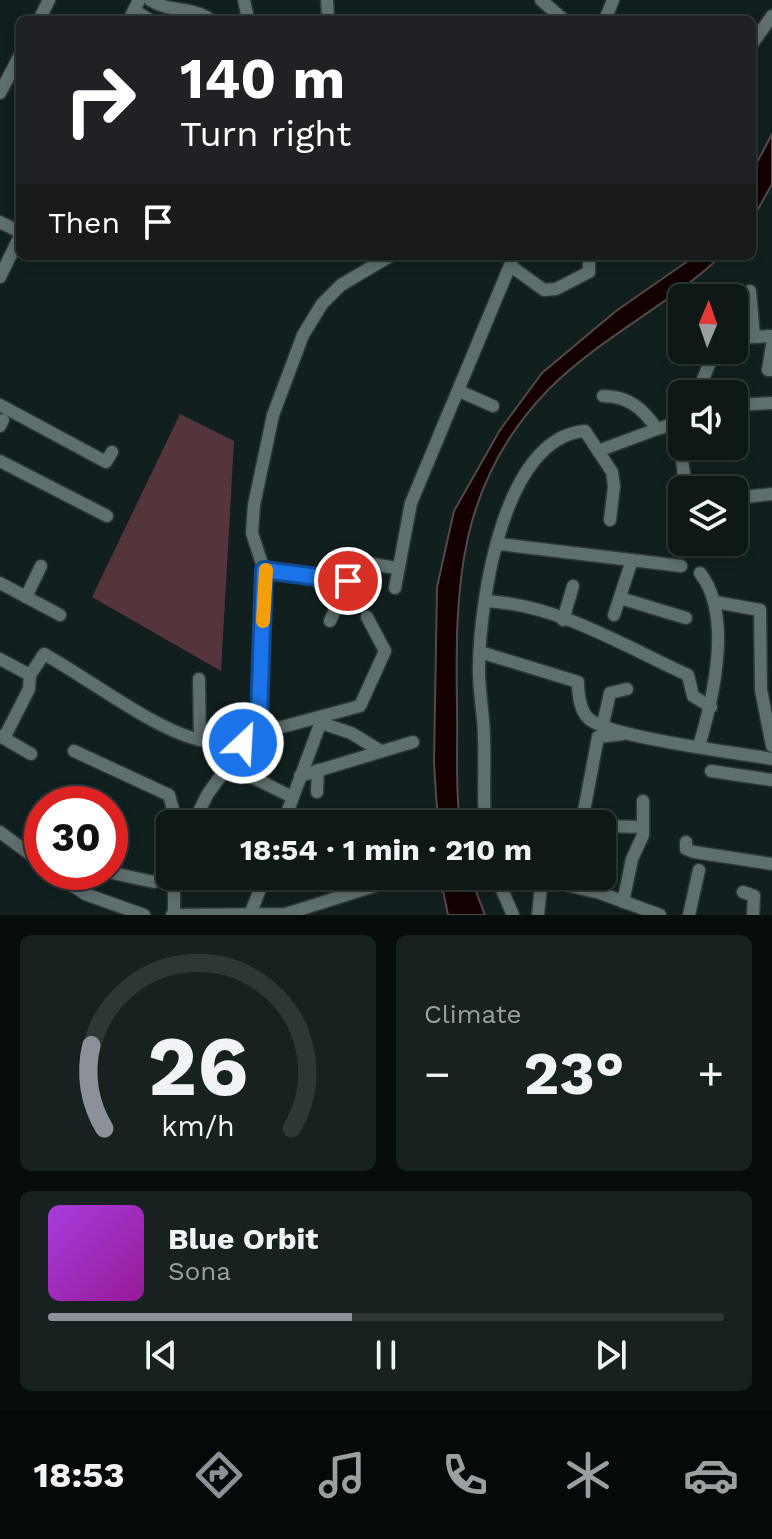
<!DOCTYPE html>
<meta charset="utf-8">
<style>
body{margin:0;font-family:"Work Sans",sans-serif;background:#162120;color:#f1f3f6;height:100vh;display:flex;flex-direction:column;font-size:30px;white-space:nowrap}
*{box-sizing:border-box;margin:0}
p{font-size:26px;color:#9aa0a1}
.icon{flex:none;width:44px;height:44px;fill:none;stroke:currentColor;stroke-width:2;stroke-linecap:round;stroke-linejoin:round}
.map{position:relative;height:915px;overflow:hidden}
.panel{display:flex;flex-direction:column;gap:20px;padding:20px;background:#070d0d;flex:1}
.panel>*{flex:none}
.top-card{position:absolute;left:16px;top:16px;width:740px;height:244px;border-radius:12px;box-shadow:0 4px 12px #0003,0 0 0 2px #2d3736;background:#202124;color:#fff;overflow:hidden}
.needle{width:52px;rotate:2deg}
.controls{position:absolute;left:668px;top:284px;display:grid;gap:16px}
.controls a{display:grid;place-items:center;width:80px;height:80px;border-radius:12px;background:#0d1817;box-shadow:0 4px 12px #0003,0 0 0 2px #2d3736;font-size:40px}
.speed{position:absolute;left:24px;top:786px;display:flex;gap:16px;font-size:40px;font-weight:700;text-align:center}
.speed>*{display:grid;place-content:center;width:104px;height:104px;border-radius:50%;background:#0d1817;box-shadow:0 4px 12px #0003,0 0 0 2px #2d3736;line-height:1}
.speed .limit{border:12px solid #d22;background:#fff;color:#111}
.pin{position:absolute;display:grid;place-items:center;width:68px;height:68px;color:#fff;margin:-34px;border:4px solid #fff;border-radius:50%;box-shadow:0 2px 8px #0007}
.me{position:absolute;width:88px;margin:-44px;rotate:25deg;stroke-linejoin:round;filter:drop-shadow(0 0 6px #0008)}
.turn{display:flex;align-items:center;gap:28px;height:168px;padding:0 32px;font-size:36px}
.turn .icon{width:104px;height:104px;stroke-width:2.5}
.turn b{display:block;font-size:56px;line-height:68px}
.then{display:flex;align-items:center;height:76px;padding:0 32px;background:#0003;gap:16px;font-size:30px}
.big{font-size:60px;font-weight:700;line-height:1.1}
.panel .tile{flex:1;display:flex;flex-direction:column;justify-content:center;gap:12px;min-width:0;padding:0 28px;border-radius:12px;background:#162120}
.panel .dial{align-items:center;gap:0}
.dial svg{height:208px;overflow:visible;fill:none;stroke:#2d3736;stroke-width:7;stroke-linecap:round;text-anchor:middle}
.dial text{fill:#f1f3f6;stroke:none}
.song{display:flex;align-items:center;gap:24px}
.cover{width:96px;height:96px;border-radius:12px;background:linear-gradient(135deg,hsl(280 70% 55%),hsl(300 70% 35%))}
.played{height:8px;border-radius:4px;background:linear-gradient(90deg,#8c9099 45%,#2d3736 45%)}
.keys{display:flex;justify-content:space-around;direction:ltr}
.heat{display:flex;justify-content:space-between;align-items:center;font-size:44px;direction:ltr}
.panel .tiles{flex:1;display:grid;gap:20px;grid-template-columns:1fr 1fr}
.tile:last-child{grid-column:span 2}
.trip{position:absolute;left:156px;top:810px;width:460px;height:80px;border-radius:12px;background:#0d1817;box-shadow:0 4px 12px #0003,0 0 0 2px #2d3736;font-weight:700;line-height:80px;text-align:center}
.menu{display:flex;height:128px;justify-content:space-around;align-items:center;background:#050a09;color:#9aa0a1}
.menu .icon{width:56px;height:56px}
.menu .current{color:#8c9099}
.menu b{font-size:36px;color:#f1f3f6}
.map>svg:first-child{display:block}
.green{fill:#54353b}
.water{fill:#140002;stroke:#54494a;stroke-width:2}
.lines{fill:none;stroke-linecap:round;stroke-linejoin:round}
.minor-casing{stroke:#2f3838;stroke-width:15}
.minor{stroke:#5e6f6d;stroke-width:12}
.route-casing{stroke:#114b97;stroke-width:20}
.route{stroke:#1a73e8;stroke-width:14}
.slow{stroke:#f59e0b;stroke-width:14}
</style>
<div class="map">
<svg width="772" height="915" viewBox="0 0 772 915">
<rect width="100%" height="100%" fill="#11201f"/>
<path class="green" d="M180,414L234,441L221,671L92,597Z"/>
<g class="water">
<path d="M772,134V184L752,220V172Z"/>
<path d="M695,256H721C668,306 599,338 548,390C457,484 455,587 457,708C458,747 455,786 460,824H438L434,763L437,587L454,511L500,430L542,373L616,311Z"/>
<path d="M440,876H470L485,915H448Z"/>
</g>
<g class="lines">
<g class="minor-casing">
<g id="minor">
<path d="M150,0C170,13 192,6 211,20"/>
<path d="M244,0L248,19"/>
<path d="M327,0L328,17"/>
<path d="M541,0L564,20"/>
<path d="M134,10L150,20"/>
<path d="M39,20L49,0"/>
<path d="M129,20L139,0"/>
<path d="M605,20L613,0"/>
<path d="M752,44L772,16"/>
<path d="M0,93L20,55"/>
<path d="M0,222L20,232"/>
<path d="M512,267L544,290L556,289L589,272V256"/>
<path d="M0,277L20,236"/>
<path d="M750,291L754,337"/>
<path d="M734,338L772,336"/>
<path d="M772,345L768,370H772"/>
<path d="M459,391L493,406"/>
<path d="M697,394L715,350"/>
<path d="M603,396C629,396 643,409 657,429L677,423"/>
<path d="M0,405L106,462L112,452"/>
<path d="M734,405L772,403"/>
<path d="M682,411L677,423L686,490"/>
<path d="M0,426L3,420"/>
<path d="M598,451L657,429"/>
<path d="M0,461L107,516"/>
<path d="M734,498L772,494"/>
<path d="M499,544L681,566"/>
<path d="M264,570L348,581L330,621"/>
<path d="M348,581L358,562L397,568"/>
<path d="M0,583L60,615"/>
<path d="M395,588L411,503L514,256"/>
<path d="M26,597L41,566"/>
<path d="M620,598L686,618"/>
<path d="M485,601C557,604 624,646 688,675L693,696L711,707"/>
<path d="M715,602L760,610L761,690L772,746"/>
<path d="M614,615L632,560"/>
<path d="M563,620L573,586"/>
<path d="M480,652L578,682C578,693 580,710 588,718C606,737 739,753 772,759"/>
<path d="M0,659L30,675"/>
<path d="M30,675L44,654C88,678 153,729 200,740C213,743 229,742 243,743"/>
<path d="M199,679L200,740"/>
<path d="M321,723L351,733L379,750"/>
<path d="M603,724L610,693L627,689"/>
<path d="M252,735L360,706L385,651L367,617"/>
<path d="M0,736L31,754"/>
<path d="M4,738L29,689L30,675"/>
<path d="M699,746C713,699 733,615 700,573"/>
<path d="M74,751L169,795L177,824"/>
<path d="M231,762L244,773L292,797"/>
<path d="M711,771L772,780"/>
<path d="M300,776L413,742"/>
<path d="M317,792L318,770"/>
<path d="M193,824L207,795L258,724L264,570L252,533L254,505L273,415L303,335L322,304L341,285L390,256"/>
<path d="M283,824L322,719"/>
<path d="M485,824C483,795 485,767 484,738C484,714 478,689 479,665C480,601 503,437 585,431L612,472L614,486L610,520"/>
<path d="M590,824L584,819V811L598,737L623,734"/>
<path d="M602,826L641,827"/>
<path d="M0,832L42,863"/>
<path d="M686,842V849L694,852L772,864"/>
<path d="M54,872L85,894L144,915"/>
<path d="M108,872L154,882L170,872"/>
<path d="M174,876V915"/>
<path d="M496,876L513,915"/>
<path d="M74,887L88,874L102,872"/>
<path d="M743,892L754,896L753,915"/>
<path d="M623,902L632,859L643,835V801"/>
<path d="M172,915L286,914L406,876"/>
<path d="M250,915L265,876"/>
<path d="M538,915L541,887L549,881L600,893L660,915"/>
<path d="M689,915L699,870"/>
</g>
</g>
<use href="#minor" class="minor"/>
</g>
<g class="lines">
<g class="route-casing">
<path id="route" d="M243,743L252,735L259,718L264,570L348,581"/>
</g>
<use href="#route" class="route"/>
<path class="slow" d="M263,621L266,570"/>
</g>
</svg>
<div class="controls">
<a><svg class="needle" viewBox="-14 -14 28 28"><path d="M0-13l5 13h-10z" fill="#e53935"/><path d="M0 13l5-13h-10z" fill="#9aa0a1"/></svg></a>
<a><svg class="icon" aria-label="sound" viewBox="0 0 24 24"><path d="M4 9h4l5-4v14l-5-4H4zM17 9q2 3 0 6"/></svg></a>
<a><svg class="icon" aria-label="layers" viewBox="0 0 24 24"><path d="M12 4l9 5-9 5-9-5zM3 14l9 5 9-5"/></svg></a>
</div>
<div class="speed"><div class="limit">30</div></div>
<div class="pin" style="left:348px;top:581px;background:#d93025"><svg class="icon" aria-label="arrive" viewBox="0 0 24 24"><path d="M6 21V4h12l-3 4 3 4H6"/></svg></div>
<svg class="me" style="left:243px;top:743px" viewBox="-20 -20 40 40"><circle r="17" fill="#1a73e8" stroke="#fff" stroke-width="3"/><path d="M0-11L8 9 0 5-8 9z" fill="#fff"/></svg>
<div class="trip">18:54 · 1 min · 210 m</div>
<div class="top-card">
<div class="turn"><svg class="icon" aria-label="right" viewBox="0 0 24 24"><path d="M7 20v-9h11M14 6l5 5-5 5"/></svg><div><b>140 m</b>Turn right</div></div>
<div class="then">Then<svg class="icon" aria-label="arrive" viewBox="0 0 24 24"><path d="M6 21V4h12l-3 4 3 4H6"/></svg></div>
</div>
</div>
<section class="panel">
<div class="tiles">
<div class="tile dial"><svg viewBox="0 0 100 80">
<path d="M14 69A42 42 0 1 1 86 69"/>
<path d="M14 69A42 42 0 0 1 9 37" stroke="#8c9099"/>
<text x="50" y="56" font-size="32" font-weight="700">26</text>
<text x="50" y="72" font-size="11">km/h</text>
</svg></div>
<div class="tile"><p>Climate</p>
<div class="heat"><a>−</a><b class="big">23°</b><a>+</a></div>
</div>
<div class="tile">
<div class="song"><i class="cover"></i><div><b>Blue Orbit</b><p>Sona</p></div></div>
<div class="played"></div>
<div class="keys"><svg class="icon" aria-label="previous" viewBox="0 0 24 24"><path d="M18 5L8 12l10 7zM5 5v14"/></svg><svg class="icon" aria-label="pause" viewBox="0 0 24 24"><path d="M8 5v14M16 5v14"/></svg><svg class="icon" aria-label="next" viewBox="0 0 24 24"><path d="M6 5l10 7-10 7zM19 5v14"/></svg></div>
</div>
</div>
</section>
<nav class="menu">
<b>18:53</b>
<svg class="icon current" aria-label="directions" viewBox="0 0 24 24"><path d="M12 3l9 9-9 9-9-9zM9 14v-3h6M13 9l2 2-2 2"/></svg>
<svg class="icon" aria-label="music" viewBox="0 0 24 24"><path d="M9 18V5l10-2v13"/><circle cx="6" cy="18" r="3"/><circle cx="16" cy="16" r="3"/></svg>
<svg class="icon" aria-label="phone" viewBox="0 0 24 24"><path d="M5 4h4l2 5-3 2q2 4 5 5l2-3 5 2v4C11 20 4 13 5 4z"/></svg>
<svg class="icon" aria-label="climate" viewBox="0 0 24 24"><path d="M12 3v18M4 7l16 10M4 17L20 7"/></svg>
<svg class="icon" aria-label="car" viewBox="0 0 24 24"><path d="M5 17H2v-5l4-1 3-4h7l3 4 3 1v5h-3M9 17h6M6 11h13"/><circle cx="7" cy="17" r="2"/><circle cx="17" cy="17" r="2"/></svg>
</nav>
